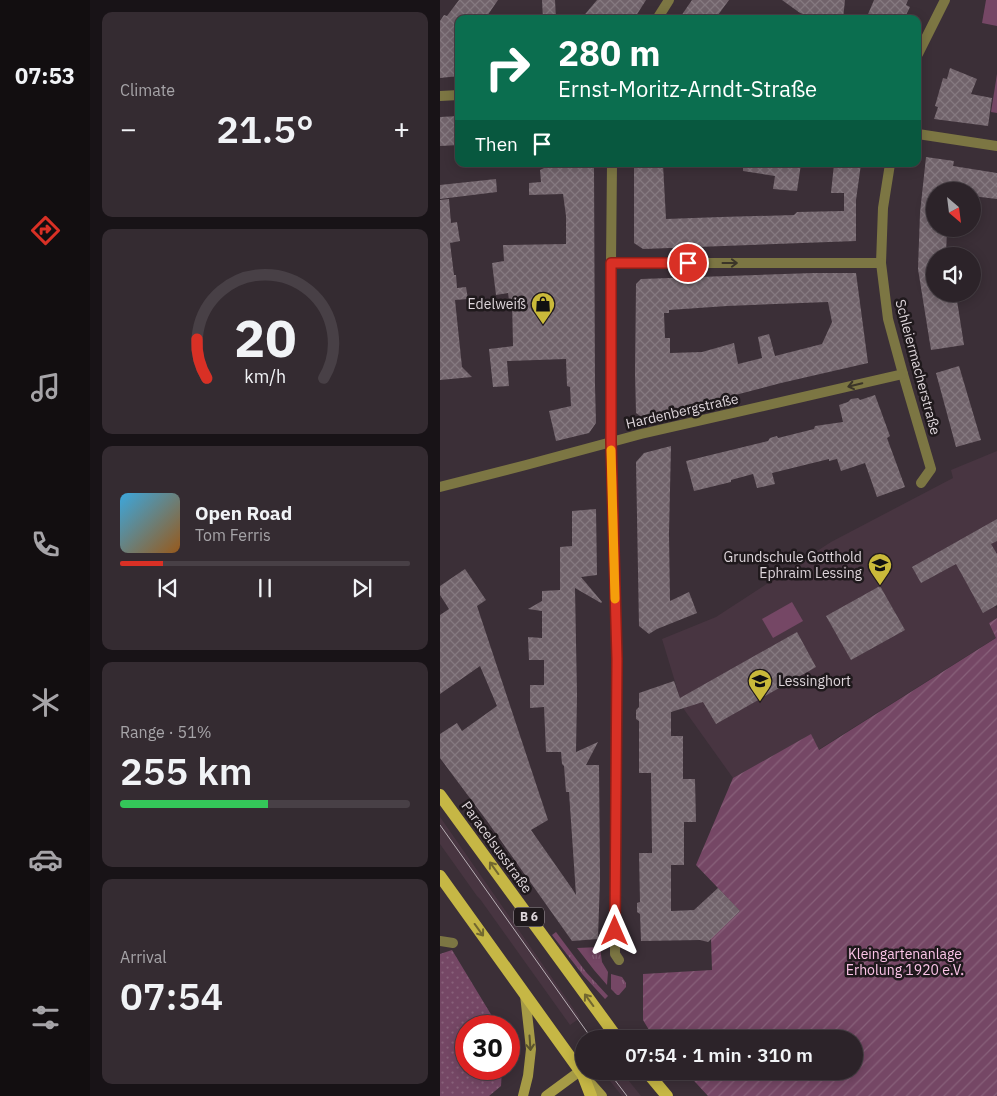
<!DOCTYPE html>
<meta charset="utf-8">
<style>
body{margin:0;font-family:"IBM Plex Sans",sans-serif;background:#342b31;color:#f1f3f6;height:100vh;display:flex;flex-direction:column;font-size:19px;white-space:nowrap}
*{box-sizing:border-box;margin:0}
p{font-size:16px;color:#a6a4a8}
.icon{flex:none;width:28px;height:28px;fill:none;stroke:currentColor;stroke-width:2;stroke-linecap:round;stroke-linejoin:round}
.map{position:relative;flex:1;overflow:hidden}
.sheet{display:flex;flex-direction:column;gap:12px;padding:12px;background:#181317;width:350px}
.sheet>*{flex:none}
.top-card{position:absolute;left:15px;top:15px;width:466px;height:152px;border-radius:10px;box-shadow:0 2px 12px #0003,0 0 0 1px #484046;background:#0b6e4f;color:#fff;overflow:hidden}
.needle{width:32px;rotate:152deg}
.buttons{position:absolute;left:486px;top:182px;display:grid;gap:10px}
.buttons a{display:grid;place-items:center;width:55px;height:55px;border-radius:50%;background:#2c2329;box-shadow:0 2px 12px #0003,0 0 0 1px #484046;font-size:25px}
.speed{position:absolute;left:15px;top:1015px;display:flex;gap:10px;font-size:25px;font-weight:700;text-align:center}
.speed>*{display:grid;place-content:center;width:65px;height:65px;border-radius:50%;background:#2c2329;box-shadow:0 2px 12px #0003,0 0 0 1px #484046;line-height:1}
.speed .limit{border:8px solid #d22;background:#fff;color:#111}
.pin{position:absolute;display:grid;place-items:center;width:42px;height:42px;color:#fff;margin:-21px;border:2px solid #fff;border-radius:50%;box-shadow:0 1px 5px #0007}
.me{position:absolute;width:55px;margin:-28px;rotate:0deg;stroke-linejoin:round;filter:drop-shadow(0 0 4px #0008)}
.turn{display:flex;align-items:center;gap:18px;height:105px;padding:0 20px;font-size:22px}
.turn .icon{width:65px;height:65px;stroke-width:2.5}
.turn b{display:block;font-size:35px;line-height:42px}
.then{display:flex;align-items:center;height:48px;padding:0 20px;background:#0003;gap:10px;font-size:19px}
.big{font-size:38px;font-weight:600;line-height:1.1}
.sheet .card{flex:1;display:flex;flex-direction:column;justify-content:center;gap:8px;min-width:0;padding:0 18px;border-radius:10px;background:#342b31}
.sheet .dial{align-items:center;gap:0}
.dial svg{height:130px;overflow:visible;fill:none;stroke:#484046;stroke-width:7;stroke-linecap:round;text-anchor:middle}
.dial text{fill:#f1f3f6;stroke:none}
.song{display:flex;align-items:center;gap:15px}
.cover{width:60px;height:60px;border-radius:8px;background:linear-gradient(135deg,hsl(200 70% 55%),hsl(30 70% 35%))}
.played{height:5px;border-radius:2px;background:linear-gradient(90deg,#d93025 15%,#484046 15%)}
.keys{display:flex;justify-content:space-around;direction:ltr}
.heat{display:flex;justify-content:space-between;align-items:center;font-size:28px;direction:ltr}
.charge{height:8px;border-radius:4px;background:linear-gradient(90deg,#34c759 51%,#484046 0)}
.trip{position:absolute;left:135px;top:1030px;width:288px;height:50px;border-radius:25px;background:#2c2329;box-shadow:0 2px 12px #0003,0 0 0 1px #484046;font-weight:600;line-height:50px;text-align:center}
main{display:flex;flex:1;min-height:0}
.dock{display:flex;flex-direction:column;width:90px;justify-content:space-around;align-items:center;background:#120e10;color:#a6a4a8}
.dock .icon{width:35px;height:35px}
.dock .selected{color:#d93025}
.dock b{font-size:22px;color:#f1f3f6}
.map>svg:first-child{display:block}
.built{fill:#483541}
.grass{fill:url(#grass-tufts)}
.park{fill:url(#park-dots)}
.garden{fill:url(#garden-furrows)}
.pitch{fill:#754765}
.building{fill:url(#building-cross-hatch);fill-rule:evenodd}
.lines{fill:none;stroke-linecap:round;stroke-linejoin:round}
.street{stroke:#7c7643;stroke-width:10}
.secondary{stroke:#a69b46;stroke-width:10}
.primary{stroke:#c6b745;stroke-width:12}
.tram{stroke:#b9b0b6;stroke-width:1}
.oneway{stroke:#3b3528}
.oneway2{stroke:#726830}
.oneway3{stroke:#5c542f}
.route-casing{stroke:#8d1f18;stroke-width:12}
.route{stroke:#d93025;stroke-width:9}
.slow{stroke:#f59e0b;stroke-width:9}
.labels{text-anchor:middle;stroke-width:5;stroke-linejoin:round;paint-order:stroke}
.shield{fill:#1f191c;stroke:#a59da2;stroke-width:1}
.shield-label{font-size:12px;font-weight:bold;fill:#ded6db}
.poi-label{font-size:14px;fill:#ded6db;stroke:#1f191c;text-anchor:end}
.street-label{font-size:14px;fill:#ded6db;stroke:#1f191c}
.park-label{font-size:14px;fill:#fbc4e7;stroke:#1f191c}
</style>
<main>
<nav class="dock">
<b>07:53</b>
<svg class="icon selected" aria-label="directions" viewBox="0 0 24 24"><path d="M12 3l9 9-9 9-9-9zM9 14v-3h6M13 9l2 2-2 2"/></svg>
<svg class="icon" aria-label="music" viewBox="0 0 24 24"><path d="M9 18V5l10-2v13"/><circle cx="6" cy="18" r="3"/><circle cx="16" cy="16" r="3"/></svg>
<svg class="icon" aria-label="phone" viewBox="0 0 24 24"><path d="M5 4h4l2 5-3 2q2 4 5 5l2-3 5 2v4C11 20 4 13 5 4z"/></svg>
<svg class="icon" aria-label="climate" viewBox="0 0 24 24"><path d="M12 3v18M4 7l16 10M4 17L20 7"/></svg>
<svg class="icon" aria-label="car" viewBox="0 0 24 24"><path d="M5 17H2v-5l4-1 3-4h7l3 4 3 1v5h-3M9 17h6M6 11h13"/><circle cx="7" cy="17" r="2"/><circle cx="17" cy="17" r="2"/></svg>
<svg class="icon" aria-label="filters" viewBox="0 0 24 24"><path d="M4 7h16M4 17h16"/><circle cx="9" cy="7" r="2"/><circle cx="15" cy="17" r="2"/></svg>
</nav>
<section class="sheet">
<div class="card"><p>Climate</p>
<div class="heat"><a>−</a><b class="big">21.5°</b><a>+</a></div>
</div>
<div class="card dial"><svg viewBox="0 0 100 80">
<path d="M14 69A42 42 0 1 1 86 69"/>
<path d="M14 69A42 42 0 0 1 8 45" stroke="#d93025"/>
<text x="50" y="56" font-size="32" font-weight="700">20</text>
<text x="50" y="72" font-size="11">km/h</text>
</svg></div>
<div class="card">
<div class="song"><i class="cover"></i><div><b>Open Road</b><p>Tom Ferris</p></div></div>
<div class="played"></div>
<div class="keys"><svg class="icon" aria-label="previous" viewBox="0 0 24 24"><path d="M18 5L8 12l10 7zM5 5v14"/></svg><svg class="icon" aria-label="pause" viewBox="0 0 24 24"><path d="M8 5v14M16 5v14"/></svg><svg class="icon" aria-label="next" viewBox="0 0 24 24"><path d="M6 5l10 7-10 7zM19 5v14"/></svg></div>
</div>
<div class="card"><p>Range · 51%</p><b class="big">255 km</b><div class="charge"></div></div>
<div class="card"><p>Arrival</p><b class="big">07:54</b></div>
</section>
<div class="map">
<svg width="557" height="1096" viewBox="0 0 557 1096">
<defs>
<pattern id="grass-tufts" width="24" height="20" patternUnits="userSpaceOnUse" patternTransform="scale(1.25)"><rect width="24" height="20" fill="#754765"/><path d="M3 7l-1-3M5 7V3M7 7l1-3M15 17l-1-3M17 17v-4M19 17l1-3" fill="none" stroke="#88617a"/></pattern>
<pattern id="park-dots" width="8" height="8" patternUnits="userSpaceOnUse" patternTransform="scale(1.25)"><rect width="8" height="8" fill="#754765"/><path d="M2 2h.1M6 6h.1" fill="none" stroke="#88617a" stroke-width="1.8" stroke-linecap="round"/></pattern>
<pattern id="garden-furrows" width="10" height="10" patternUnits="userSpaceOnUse" patternTransform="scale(1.25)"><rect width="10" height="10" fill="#754765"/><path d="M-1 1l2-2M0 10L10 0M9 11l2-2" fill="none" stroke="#88617a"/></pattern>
<pattern id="building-cross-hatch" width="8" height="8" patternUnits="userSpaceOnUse" patternTransform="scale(1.25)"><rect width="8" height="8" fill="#71636b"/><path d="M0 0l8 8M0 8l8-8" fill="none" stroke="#857980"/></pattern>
</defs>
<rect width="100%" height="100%" fill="#3b2f37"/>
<g class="built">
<path d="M557,451V605L555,606L557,609V618L549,623L557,637L378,750L370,735L293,778L243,708L222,639L276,617L391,542L513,478L511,470Z"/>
<path d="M0,817L140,1018L130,1025L40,899L37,896L0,844Z"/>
<path d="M162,1071H181L201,1096H182Z"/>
</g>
<g class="grass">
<path d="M116,932L146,972L168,996L165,999L143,975L112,935Z"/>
<path d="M160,947L162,962L168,972L167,985L154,970L137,948Z"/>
<path d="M171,974L182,977L186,983V987L179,995H177L171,989Z"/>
</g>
<path class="park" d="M12,950L58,1026H26V1069H62L61,1086L49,1096H0V954Z"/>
<path class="garden" d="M557,618V1096H268L245,1071H414V1039H216L212,1035L203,1020V974L272,970L271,938L300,911L256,865L293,778L371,734L379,750L556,638L549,623Z"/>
<g class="pitch">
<path d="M546,0H557V26L542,23Z"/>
<path d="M557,74V113L551,112Z"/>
<path d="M352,602L363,621L333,638L322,619Z"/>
</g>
<g class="building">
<path d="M19,0H58L45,19H19V76L0,78V21L4,15L7,16Z"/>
<path d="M102,0H115L116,19H103Z"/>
<path d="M157,0H206L194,19H141Z"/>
<path d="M252,0H289L275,19H239Z"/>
<path d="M342,0H405L403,19H378L360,13Z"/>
<path d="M434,0H468L466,5L470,7L464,19H426Z"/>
<path d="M510,68L537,79L531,94L552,98L548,126L494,119L498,107L495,106L503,78L507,79Z"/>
<path d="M19,116V145L0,146V117Z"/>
<path d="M486,157L514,161L513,166L557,173V199L532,196V191H495V229H507L506,255H495V294H516L524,345L491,350L478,269L480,213Z"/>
<path d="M123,164H154L155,386L156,423L149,433L116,441L109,411L131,406L130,387L127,386L126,359L67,361L69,386L53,387L49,349L73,346L72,299L69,300L68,293L56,295L52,263L64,261L63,245L126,244V216L123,194L89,195V183L101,182L100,170L106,167L123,166Z"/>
<path d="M194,164H223L226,219L281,217L354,215L357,212L404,211V193H391L394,164H421L416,200V241L203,249L194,243Z"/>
<path d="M303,164H361L357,191L333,189L335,176L303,171Z"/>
<path d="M56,179L57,192L0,199V185Z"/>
<path d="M9,199L11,223L17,222L20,241L10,243L14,275H16L17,288L26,287L28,299L15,300L22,367L32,377L0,380V200Z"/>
<path d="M373,273H416L428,363L341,383L234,411L233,408H231V412L203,418L196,413L195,373L196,284L201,279ZM388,302L392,322L382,344L335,356L329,334L318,337L322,358L298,364L294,343L262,352L230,353V338H225L224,313H229V310L287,306Z"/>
<path d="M519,366L541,440L516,447L496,373Z"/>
<path d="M435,395L450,436L447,438L465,487L437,497L425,463L401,471L397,459L389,461V459L332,473L335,484L317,488L313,474L291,480V482L254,491L246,461L328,441L330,438L337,436L338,438L374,429L375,426L403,422L399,405L408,402L411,399L418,398L420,400Z"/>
<path d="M231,446L229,534L230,601L249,592L257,613L217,629L209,634L199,626L196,462L204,453Z"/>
<path d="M156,509L157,575L141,577L162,602L161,603L135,588L137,695L136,752L158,742L146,765H159L160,878L158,939L132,941L47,821L0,758V734L17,723L22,731L57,706L40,666L0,694V615L9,609L0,595V586L25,569L46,600L37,606L108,820L91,830L133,890L136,895L129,792H126L124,766L122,764L121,752H106L104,707L90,708V685H104V660H89L88,637L102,638V611L88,609L102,601V591L120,590V547L132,546V511Z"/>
<path d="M557,519V541L551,544L557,554V605L543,613L516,564L481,583L472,567Z"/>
<path d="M440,586L465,630L411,660L386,616Z"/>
<path d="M357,632L376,667L276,724L263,702L231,712V736H243V779H255L256,822H244V865H231V911L254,910L278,888L300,911L268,942L260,940L201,941L200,914L197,912V903L200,902L199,853H212L211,773H199V721L196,719V710L199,707V693L234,681L240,698Z"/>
</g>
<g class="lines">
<g class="street">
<path d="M217,19L229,0"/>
<path d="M478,54L505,0"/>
<path d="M0,96L19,95"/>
<path d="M478,134L557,146"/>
<path d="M172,164L171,263V443L177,659L175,931V954L179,960"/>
<path d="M450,164L443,208L441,263L448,319L463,374L491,469L481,483"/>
<path d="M171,263H441"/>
<path d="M0,487L86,465L201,434L463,374"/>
<path d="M0,941L13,943"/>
</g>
<g class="secondary">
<path d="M146,1078L162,1096"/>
<path d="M83,1096L88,1076L91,1049L85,995"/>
<path d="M106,1096L140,1071"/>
</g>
<g class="primary">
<path d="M0,795L178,1039"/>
<path d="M0,876L143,1075L151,1096"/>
<path d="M206,1071L227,1096"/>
</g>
<g class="tram">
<path d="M0,825L152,1039"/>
<path d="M168,1071L187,1096"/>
</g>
</g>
<defs><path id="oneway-shaft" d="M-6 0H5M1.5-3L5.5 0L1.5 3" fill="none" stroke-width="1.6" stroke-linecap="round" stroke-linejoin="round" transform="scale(1.25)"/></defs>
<g class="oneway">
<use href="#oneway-shaft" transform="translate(290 263)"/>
<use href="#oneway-shaft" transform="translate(415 385) rotate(167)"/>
</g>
<g class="oneway2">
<use href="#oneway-shaft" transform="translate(54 868) rotate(-126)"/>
<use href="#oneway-shaft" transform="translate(39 930) rotate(54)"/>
<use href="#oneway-shaft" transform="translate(149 1000) rotate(-126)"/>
</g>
<use class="oneway3" href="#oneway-shaft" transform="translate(90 1043) rotate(86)"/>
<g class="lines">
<g class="route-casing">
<path id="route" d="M175,931L177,659L171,442V263H248"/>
</g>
<use href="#route" class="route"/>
<path class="slow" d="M171,450L175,599"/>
</g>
<defs>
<g id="shop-pin" transform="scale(1.25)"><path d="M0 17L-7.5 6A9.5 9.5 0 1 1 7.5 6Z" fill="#caba3a" stroke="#1f191c"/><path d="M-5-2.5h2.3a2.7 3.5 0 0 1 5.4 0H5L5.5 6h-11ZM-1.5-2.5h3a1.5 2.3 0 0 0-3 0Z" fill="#111"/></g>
<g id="school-pin" transform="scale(1.25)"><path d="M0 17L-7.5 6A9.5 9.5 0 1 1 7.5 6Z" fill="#caba3a" stroke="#1f191c"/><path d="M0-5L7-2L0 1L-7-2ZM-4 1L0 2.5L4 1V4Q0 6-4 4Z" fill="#111"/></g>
</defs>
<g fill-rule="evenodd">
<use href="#shop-pin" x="103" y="304"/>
<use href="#school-pin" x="440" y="565"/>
<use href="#school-pin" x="320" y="681"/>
</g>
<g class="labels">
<rect class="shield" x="74" y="907.5" width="30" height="19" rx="4"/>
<g class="shield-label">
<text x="89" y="921">B 6</text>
</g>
<g class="poi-label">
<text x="86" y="309">Edelweiß</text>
<text x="422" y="562">Grundschule Gotthold<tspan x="422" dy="16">Ephraim Lessing</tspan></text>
<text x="338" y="686" text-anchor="start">Lessinghort</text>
</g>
<g class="street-label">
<text transform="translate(478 367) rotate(75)" y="5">Schleiermacherstraße</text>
<text transform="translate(242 411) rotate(-13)" y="5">Hardenbergstraße</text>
<text transform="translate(57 847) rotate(54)" y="5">Paracelsusstraße</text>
</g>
<g class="park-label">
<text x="465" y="959">Kleingartenanlage<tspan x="465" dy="16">Erholung 1920 e.V.</tspan></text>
</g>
</g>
</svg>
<div class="buttons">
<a><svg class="needle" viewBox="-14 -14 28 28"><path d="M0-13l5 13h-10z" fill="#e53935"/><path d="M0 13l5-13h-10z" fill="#a6a4a8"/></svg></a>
<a><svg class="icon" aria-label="sound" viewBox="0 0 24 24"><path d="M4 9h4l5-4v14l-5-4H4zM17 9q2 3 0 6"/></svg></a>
</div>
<div class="speed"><div class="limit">30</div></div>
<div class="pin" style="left:248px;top:263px;background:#d93025"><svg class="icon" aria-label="arrive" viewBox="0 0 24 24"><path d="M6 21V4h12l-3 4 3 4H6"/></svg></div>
<svg class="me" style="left:175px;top:931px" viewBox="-20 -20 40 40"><path d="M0-17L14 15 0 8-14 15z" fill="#d93025" stroke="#fff" stroke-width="4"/></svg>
<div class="trip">07:54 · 1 min · 310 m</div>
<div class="top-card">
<div class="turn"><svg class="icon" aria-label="right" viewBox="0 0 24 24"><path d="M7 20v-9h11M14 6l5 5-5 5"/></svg><div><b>280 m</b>Ernst-Moritz-Arndt-Straße</div></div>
<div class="then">Then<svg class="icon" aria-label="arrive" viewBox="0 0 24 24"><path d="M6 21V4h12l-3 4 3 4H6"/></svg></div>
</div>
</div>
</main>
